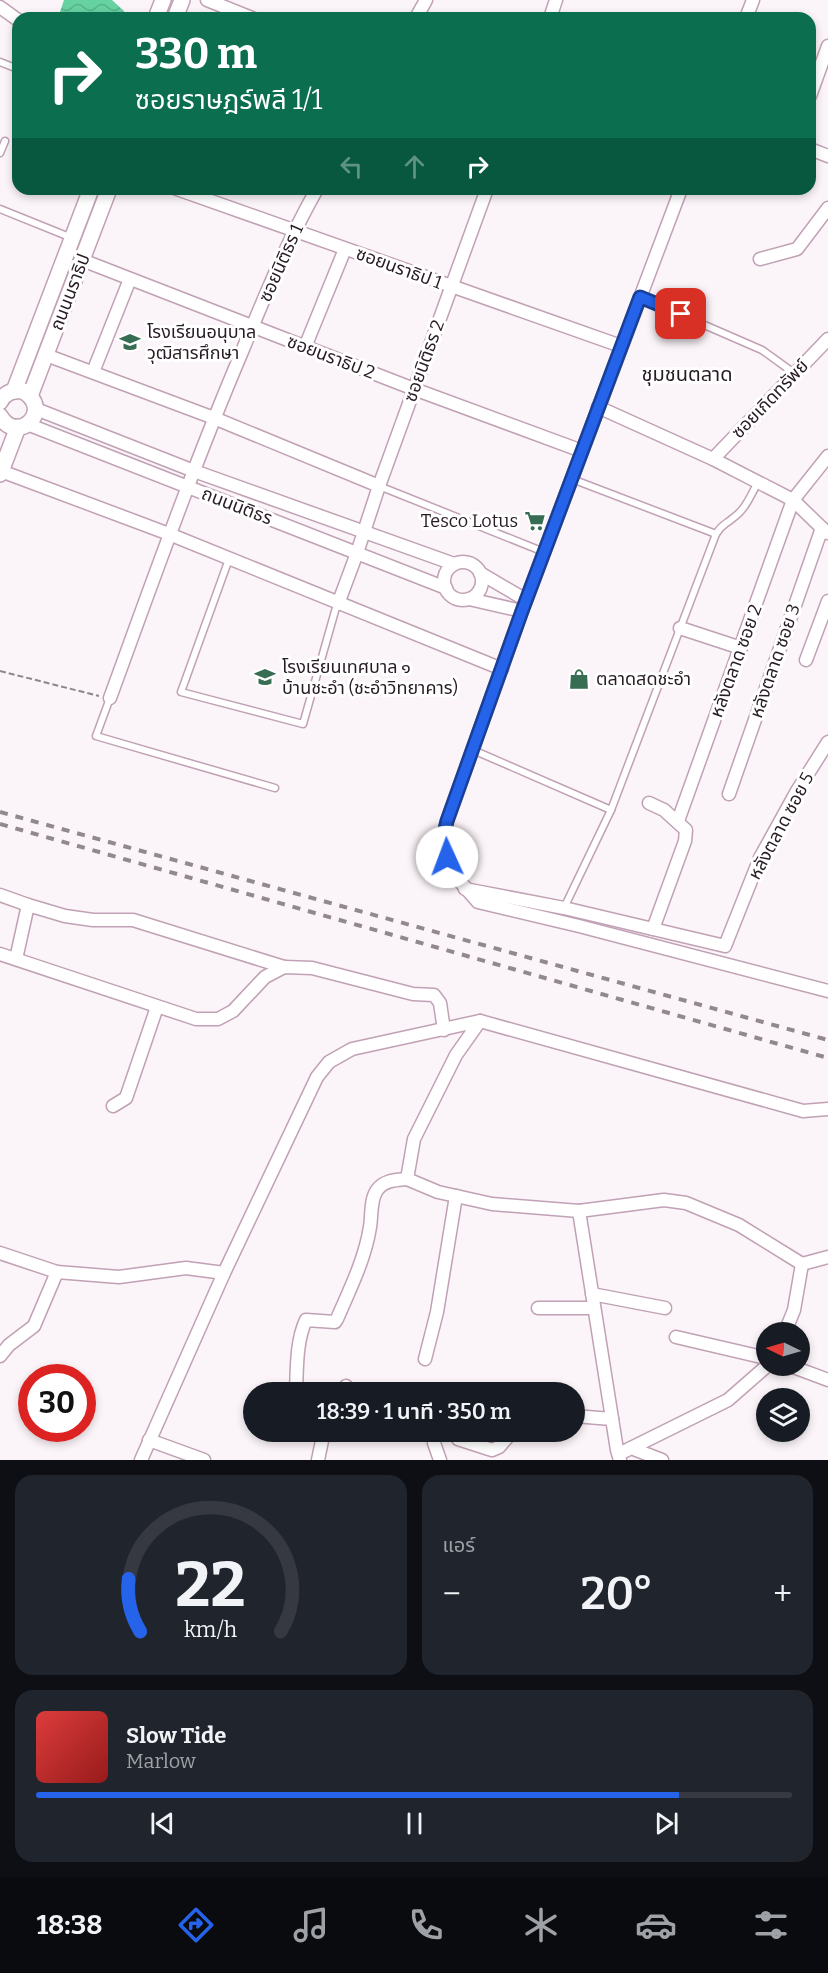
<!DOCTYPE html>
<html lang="th">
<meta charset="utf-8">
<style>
body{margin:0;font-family:Bitter,"Noto Sans Thai",serif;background:#20242c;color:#f1f3f6;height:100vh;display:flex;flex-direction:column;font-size:22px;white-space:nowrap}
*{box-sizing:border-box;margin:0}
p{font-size:20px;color:#9ea1a6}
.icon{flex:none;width:33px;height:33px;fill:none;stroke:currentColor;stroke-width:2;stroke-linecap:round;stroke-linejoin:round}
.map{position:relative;height:1460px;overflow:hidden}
.side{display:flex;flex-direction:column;gap:15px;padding:15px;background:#0d0f14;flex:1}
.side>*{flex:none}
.top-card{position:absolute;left:12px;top:12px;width:804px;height:183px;border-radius:18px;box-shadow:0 3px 9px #0003;background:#0b6e4f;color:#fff;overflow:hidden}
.needle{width:39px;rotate:275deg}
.controls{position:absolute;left:756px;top:1322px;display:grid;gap:12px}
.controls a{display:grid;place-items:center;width:54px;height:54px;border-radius:50%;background:#171b24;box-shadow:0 3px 9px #0003;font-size:30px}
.speed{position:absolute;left:18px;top:1364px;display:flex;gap:12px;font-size:30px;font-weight:700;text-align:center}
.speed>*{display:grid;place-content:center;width:78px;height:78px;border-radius:50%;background:#171b24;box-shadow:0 3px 9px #0003;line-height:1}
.speed .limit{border:9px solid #d22;background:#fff;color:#111}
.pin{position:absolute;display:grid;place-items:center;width:51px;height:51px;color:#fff;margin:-26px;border-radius:12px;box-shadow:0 3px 9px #0006}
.me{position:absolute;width:66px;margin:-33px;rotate:358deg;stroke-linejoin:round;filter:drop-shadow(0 0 4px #0008)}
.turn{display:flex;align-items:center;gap:21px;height:126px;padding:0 24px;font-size:27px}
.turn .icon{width:78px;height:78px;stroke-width:2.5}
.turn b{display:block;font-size:42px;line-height:51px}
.lanes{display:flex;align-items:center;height:57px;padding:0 24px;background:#0003;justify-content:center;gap:30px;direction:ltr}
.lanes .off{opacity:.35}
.big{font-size:45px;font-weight:600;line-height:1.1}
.side .card{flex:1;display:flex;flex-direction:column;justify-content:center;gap:9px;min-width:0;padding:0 21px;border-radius:18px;background:#20242c}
.side .dial{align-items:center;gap:0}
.dial svg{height:156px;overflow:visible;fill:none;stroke:#363941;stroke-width:7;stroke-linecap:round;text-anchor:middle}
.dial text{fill:#f1f3f6;stroke:none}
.song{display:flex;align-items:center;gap:18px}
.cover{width:72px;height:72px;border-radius:9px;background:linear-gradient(135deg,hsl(0 70% 55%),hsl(0 70% 35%))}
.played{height:6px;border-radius:3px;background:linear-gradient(90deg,#2563eb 85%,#363941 85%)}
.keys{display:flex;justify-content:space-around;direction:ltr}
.heat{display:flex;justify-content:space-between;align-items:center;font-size:33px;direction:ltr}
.side .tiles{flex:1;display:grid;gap:15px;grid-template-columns:1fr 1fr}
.card:last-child{grid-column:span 2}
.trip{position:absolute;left:243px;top:1382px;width:342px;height:60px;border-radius:30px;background:#171b24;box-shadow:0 3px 9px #0003;font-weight:600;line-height:60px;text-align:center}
.dock{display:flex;height:96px;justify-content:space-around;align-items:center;background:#090b0e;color:#9ea1a6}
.dock .icon{width:42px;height:42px}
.dock .active{color:#2563eb}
.dock b{font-size:27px;color:#f1f3f6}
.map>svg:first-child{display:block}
.water{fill:url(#water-waves)}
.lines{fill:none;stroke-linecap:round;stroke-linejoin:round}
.service-casing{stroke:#c1a1b5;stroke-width:9}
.minor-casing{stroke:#c1a1b5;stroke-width:15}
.tertiary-casing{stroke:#c1a1b5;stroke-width:18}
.path{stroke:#8f868c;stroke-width:2;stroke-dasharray:6 3;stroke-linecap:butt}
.service{stroke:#fff;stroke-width:6}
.minor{stroke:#fff;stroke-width:12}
.tertiary{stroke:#fff;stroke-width:15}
.rail{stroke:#92888e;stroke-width:4;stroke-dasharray:8 8;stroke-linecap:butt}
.route-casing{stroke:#184099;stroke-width:15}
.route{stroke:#2563eb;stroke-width:10}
.labels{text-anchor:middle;stroke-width:6;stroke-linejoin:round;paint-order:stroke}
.street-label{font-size:18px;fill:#281c24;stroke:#fff}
.poi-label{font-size:18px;fill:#281c24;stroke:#fff;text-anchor:start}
.neighbourhood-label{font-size:20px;fill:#281c24;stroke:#fff}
</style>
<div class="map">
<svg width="828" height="1460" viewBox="0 0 828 1460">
<defs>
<pattern id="water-waves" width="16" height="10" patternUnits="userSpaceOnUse" patternTransform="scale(1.5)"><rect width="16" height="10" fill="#66d1a1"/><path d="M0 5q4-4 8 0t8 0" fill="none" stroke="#58b38a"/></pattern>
</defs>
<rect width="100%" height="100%" fill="#fbf4f8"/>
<path class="water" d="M64,0H112L124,11L125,18H58Z"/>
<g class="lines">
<g class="service-casing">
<g id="service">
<path d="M0,62L18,69"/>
<path d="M0,153L5,141"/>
<path d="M0,209L72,238"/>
<path d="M640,297L762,350L794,373"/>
<path d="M379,486L544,552"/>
<path d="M716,534C722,524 725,525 733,518C745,510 751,495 758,482"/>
<path d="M229,559L181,692L303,724L337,604"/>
<path d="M110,698L96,736L275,788"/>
<path d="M473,750L611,810L716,534L572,479"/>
<path d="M564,908L611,810"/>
</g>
</g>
<g class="minor-casing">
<g id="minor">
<path d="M207,0L252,18"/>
<path d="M0,7L18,20"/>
<path d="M416,18L426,0"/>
<path d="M550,18L556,0"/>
<path d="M746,18L753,0"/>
<path d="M810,96L828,46"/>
<path d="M810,149L828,156"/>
<path d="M177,189L621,346"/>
<path d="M681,189L522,611L447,821L443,838L447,857L456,877L478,902L579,926L828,991"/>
<path d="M760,259L797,249L828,208"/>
<path d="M82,260L414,389L582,451"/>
<path d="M305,347L345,249"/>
<path d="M46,355L214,418L379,486"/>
<path d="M93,372L130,279"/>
<path d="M598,407L713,459L793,500L827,533"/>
<path d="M36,409L194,471L454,564"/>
<path d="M27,424L446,588"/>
<path d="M713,459L828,339"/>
<path d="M1,471L169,534L502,669"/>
<circle cx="463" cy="581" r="19"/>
<path d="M480,573L526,600"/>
<path d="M469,599L522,611"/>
<path d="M338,604L357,553L379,486L487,189"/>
<path d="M680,628L741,648"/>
<path d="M806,660L828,601"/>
<path d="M110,698C152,583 193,467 241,354C264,298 287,242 317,189"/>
<path d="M729,794L822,528"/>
<path d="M649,803L664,810L686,830L685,841L653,929"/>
<path d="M678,821L793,500L828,456"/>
<path d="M465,889L564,908L725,946L760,858L797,791L828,742"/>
<path d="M0,895L28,905"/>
<path d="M0,954L196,1019H218L233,1011L265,977L284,967L312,968L413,994L434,995L440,1003L444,1030"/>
<path d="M16,959L28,905L65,916L93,920H133L284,967"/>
<path d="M480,1021L456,1055L414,1139L407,1179L438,1192L492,1204L579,1211L664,1200L686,1203L739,1225L802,1264L794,1310L785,1332"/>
<path d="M113,1106L126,1098L157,1007"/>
<path d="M579,1211L617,1450L620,1460"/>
<path d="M0,1253L57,1272"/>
<path d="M802,1264L828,1257"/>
<path d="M592,1294L665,1308"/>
<path d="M538,1308H594"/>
<path d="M676,1337L766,1358"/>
<path d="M0,1356L9,1345L34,1326L57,1272L119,1277L186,1268L224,1273"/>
<path d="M425,1359L437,1312L456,1196"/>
<path d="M788,1365L828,1380"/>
<path d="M296,1392C297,1369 296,1341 306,1320L335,1322L337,1319C350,1289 365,1259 370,1227C372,1215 370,1200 377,1190C384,1180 396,1180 407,1179"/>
<path d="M342,1392L346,1386"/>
<path d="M574,1416L612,1419"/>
<path d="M437,1431L434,1443L440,1460"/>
<path d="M458,1439L492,1450L499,1447L513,1431"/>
<path d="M149,1440L204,1460"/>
<path d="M631,1448L662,1460"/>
<path d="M619,1454L728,1400L768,1365"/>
<path d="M141,1460L224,1273L317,1077L329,1062L352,1049L480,1021L803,1111L828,1109"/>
<path d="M318,1460L324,1431"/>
</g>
</g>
<g class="tertiary-casing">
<g id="tertiary">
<path d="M156,18L163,0"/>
<path d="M175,18L182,0"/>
<path d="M14,391L91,189"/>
<path d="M30,396L109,189"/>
<path d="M0,402C5,392 13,390 23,391C55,410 17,446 0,416"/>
<path d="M0,474L18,427"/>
</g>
</g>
<path class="path" d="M0,671L99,696"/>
<use href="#service" class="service"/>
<use href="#minor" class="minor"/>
<use href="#tertiary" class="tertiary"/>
<g class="rail">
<path d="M0,812L828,1040"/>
<path d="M0,824L828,1058"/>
</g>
</g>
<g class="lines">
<g class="route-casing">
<path id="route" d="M447,857L443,838L447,821L522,611L640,297L681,314"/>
</g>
<use href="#route" class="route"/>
</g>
<defs>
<g id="school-bare" transform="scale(1.62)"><path d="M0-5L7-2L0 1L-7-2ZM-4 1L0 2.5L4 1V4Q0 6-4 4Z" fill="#366d53" stroke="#fff" stroke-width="2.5" paint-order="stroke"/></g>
<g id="supermarket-bare" transform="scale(1.62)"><path d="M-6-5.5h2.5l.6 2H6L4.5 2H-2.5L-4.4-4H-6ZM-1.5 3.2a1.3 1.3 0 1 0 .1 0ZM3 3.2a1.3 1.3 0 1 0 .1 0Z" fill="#366d53" stroke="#fff" stroke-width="2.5" paint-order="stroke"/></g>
<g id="shop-bare" transform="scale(1.62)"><path d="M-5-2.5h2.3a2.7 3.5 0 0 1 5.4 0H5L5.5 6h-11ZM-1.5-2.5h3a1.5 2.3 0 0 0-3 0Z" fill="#366d53" stroke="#fff" stroke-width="2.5" paint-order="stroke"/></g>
</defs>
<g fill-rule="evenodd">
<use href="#school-bare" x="130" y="342"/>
<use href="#supermarket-bare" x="535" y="521"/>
<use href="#school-bare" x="265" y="677"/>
<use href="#shop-bare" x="579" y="679"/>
</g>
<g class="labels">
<g class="street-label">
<text transform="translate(281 263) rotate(-66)" y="6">ซอยนิติธร 1</text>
<text transform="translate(399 268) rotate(20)" y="6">ซอยนราธิป 1</text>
<text transform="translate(70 292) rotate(-69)" y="6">ถนนนราธิป</text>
<text transform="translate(331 357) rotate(21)" y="6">ซอยนราธิป 2</text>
<text transform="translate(424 361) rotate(-70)" y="6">ซอยนิติธร 2</text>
<text transform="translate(770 399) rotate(-46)" y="6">ซอยเกิดทรัพย์</text>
<text transform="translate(237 506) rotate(21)" y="6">ถนนนิติธร</text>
<text transform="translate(736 661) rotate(-70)" y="6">หลังตลาด ซอย 2</text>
<text transform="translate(775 661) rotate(-71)" y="6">หลังตลาด ซอย 3</text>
<text transform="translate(781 826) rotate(-62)" y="6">หลังตลาด ซอย 5</text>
</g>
<g class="poi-label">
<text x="147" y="338">โรงเรียนอนุบาล<tspan x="147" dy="21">วุฒิสารศึกษา</tspan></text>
<text x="518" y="527" text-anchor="end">Tesco Lotus</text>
<text x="282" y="673">โรงเรียนเทศบาล ๑<tspan x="282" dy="21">บ้านชะอำ (ชะอำวิทยาคาร)</tspan></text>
<text x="596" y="685">ตลาดสดชะอำ</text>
</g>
<g class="neighbourhood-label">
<text x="687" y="381">ชุมชนตลาด</text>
</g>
</g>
</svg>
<div class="controls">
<a><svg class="needle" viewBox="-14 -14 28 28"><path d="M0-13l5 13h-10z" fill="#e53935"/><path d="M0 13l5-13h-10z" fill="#9ea1a6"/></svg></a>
<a><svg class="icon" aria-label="layers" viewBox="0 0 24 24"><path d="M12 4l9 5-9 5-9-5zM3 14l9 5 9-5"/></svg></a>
</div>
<div class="speed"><div class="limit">30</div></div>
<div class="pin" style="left:681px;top:314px;background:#d93025"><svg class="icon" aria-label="arrive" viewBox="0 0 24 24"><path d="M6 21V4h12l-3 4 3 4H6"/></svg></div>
<svg class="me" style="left:447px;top:857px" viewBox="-20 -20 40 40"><circle r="19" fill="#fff"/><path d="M0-13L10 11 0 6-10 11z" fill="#2563eb"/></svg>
<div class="trip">18:39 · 1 นาที · 350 m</div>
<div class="top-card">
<div class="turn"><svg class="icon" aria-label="right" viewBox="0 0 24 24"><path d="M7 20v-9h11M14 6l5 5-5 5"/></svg><div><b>330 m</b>ซอยราษฎร์พลี 1/1</div></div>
<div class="lanes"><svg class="icon off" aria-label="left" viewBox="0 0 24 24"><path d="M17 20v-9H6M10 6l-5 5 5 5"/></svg><svg class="icon off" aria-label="ahead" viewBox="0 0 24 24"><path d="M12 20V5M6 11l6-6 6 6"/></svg><svg class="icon" aria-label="right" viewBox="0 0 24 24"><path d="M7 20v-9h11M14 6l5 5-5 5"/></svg></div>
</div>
</div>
<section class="side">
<div class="tiles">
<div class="card dial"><svg viewBox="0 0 100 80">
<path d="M14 69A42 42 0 1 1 86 69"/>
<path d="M14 69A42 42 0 0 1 8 42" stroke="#2563eb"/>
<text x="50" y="56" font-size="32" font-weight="700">22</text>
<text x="50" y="72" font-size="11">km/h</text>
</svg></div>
<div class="card"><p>แอร์</p>
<div class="heat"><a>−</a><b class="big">20°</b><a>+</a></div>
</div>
<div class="card">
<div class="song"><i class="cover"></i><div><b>Slow Tide</b><p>Marlow</p></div></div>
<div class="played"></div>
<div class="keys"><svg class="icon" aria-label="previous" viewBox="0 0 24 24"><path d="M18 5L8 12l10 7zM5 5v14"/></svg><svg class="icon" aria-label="pause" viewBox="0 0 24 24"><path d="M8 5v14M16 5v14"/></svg><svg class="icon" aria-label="next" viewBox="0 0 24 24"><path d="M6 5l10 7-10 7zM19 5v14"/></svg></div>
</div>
</div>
</section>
<nav class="dock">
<b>18:38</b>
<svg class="icon active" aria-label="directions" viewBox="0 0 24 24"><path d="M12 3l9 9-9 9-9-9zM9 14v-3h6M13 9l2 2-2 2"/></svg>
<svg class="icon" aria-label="music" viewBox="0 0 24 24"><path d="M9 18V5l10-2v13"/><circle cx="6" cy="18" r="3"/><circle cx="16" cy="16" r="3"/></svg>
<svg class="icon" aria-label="phone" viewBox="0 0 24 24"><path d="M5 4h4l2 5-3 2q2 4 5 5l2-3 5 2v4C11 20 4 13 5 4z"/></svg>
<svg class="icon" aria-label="climate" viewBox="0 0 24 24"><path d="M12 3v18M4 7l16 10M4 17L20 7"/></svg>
<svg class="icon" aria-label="car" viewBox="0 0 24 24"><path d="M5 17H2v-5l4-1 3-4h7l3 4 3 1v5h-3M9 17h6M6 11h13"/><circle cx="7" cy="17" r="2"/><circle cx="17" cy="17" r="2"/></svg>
<svg class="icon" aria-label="filters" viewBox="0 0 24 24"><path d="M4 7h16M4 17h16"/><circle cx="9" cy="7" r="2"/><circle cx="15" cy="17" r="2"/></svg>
</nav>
